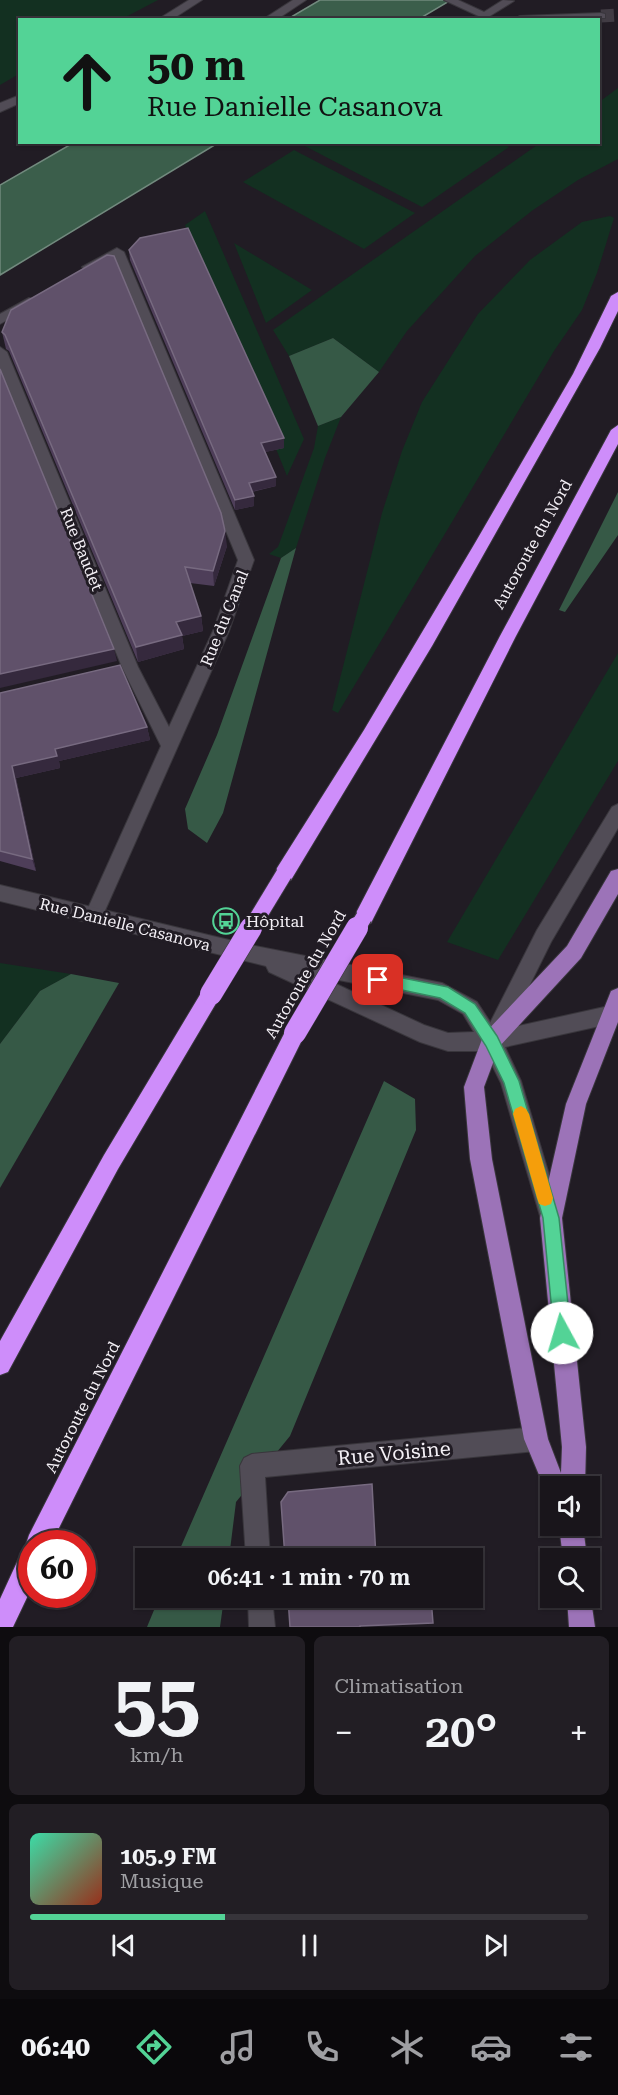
<!DOCTYPE html>
<html lang="fr">
<meta charset="utf-8">
<style>
body{margin:0;font-family:"Roboto Serif",serif;background:#221e24;color:#f1f3f6;height:100vh;display:flex;flex-direction:column;font-size:22px;white-space:nowrap}
*{box-sizing:border-box;margin:0}
p{font-size:20px;color:#9f9fa3}
.icon{flex:none;width:33px;height:33px;fill:none;stroke:currentColor;stroke-width:2;stroke-linecap:round;stroke-linejoin:round}
.map{position:relative;height:1627px;overflow:hidden}
.sheet{display:flex;flex-direction:column;gap:9px;padding:9px;background:#0e0c0f;flex:1}
.sheet>*{flex:none}
.top-card{position:absolute;left:18px;top:18px;width:582px;height:126px;border-radius:0px;box-shadow:0 2px 4px #0004,0 0 0 2px #37343a;background:#53d396;color:#111;overflow:hidden}
.tools{position:absolute;left:540px;top:1476px;display:grid;gap:12px}
.tools a{display:grid;place-items:center;width:60px;height:60px;border-radius:0px;background:#19151b;box-shadow:0 2px 4px #0004,0 0 0 2px #37343a;font-size:30px}
.speed{position:absolute;left:18px;top:1530px;display:flex;gap:12px;font-size:30px;font-weight:700;text-align:center}
.speed>*{display:grid;place-content:center;width:78px;height:78px;border-radius:50%;background:#19151b;box-shadow:0 2px 4px #0004,0 0 0 2px #37343a;line-height:1}
.speed .limit{border:9px solid #d22;background:#fff;color:#111}
.pin{position:absolute;display:grid;place-items:center;width:51px;height:51px;color:#fff;margin:-26px;border-radius:12px;box-shadow:0 3px 9px #0006}
.me{position:absolute;width:66px;margin:-33px;rotate:354deg;stroke-linejoin:round;filter:drop-shadow(0 0 4px #0008)}
.turn{display:flex;align-items:center;gap:21px;height:126px;padding:0 30px;font-size:27px}
.turn .icon{width:78px;height:78px;stroke-width:2.5}
.turn b{display:block;font-size:42px;line-height:51px}
.big{font-size:45px;font-weight:600;line-height:1.1}
.sheet .card{flex:1;display:flex;flex-direction:column;justify-content:center;gap:9px;min-width:0;padding:0 21px;border-radius:9px;background:#221e24}
.sheet .dial{align-items:center;gap:0}
.dial b{font-size:78px;line-height:1}
.song{display:flex;align-items:center;gap:18px}
.cover{width:72px;height:72px;border-radius:9px;background:linear-gradient(135deg,hsl(160 70% 55%),hsl(10 70% 35%))}
.played{height:6px;border-radius:3px;background:linear-gradient(90deg,#53d396 35%,#37343a 35%)}
.keys{display:flex;justify-content:space-around;direction:ltr}
.heat{display:flex;justify-content:space-between;align-items:center;font-size:33px;direction:ltr}
.sheet .tiles{flex:1;display:grid;gap:9px;grid-template-columns:1fr 1fr}
.card:last-child{grid-column:span 2}
.trip{position:absolute;left:135px;top:1548px;width:348px;height:60px;border-radius:0px;background:#19151b;box-shadow:0 2px 4px #0004,0 0 0 2px #37343a;font-weight:600;line-height:60px;text-align:center}
.dock{display:flex;height:96px;justify-content:space-around;align-items:center;background:#0a080b;color:#9f9fa3}
.dock .icon{width:42px;height:42px}
.dock .selected{color:#53d396}
.dock b{font-size:27px;color:#f1f3f6}
.map>svg:first-child{display:block}
.green{fill:#133021}
.forest{fill:#365946}
.water{fill:#3b5e4b;stroke:#728a7e;stroke-width:1.5}
.lines{fill:none;stroke-linecap:round;stroke-linejoin:round}
.pedestrian-tunnel{stroke:#413c44;stroke-width:13;stroke-dasharray:13 6;stroke-linecap:butt}
.service-casing{stroke:#39363c;stroke-width:2}
.pedestrian-casing{stroke:#39363c;stroke-width:2}
.minor-casing{stroke:#39363c;stroke-width:2}
.tertiary-casing{stroke:#39363c;stroke-width:2}
.secondary-casing{stroke:#39363c;stroke-width:2}
.primary-casing{stroke:#39363c;stroke-width:2}
.motorway-casing{stroke:#39363c;stroke-width:2}
.service{fill:#514c56;fill-rule:evenodd}
.pedestrian{fill:#514c56;fill-rule:evenodd}
.minor{fill:#514c56;fill-rule:evenodd}
.tertiary{fill:#514c56;fill-rule:evenodd}
.secondary{fill:#514c56;fill-rule:evenodd}
.primary{fill:#9c73b8;fill-rule:evenodd}
.motorway{fill:#ce8dfa;fill-rule:evenodd}
.motorway-bridge-far1-casing{stroke:#39363c;stroke-width:18;stroke-linecap:butt}
.motorway-bridge-casing{stroke:#39363c;stroke-width:23;stroke-linecap:butt}
.motorway-bridge-far1{stroke:#ce8dfa;stroke-width:16}
.motorway-bridge{stroke:#ce8dfa;stroke-width:22}
.wall{fill:#4e3e59}
.shaded-wall{fill:#35293d}
.building{fill:#60516a;stroke:#776a80;stroke-width:1.5}
.route{fill:#53d396;stroke:#368962;stroke-width:1.5}
.slow{fill:#f59e0b}
.labels{text-anchor:middle;stroke-width:6;stroke-linejoin:round;paint-order:stroke}
.street-label{font-size:16px;fill:#f4f0f6;stroke:#211c24}
.poi-label{font-size:16px;fill:#f4f0f6;stroke:#211c24;text-anchor:start}
.near-street-label{font-size:20px;fill:#f4f0f6;stroke:#211c24}
</style>
<div class="map">
<svg width="618" height="1627" viewBox="0 0 618 1627">
<rect width="100%" height="100%" fill="#211c24"/>
<g class="green">
<path d="M0,0H158L122,19L20,20L19,74L0,85Z"/>
<path d="M618,88V159L578,180L533,210L475,256L407,331L379,372L333,338L289,356L273,330L540,143L598,142L599,102Z"/>
<path d="M303,143L501,142L509,147L422,207L301,144Z"/>
<path d="M294,150L415,213L364,249L243,182Z"/>
<path d="M205,211L304,439L287,476L185,225Z"/>
<path d="M610,216L614,218L597,273L582,310L554,351L338,713L332,710L382,513L402,451L422,402L478,314L530,260L582,222Z"/>
<path d="M234,243L312,290L266,323Z"/>
<path d="M341,417L325,458L296,548L281,558L269,554L278,547L314,448L318,426Z"/>
<path d="M618,653V761L498,960L447,942Z"/>
<path d="M0,963L71,974L40,991L0,1044Z"/>
</g>
<g class="forest">
<path d="M333,338L379,372L341,417L318,426L289,356Z"/>
<path d="M618,492V535L565,612L559,610Z"/>
<path d="M296,548L223,813L207,843L188,829L185,809L217,735L281,558Z"/>
<path d="M71,974L119,983L0,1188V1044L40,991Z"/>
<path d="M384,1081L415,1099L416,1130L290,1436L236,1502L229,1558H176Z"/>
<path d="M159,1598H224L220,1627H147Z"/>
</g>
<g class="water">
<path d="M320,0H451L419,19L286,20Z"/>
<path d="M73,143H218L0,275V185Z"/>
</g>
<g class="lines">
<path class="pedestrian-tunnel" d="M601,16L618,15"/>
<g class="service-casing">
<g id="service">
<path d="M293,0H306L276,20H262Z"/>
<path d="M618,804V828L551,942L504,1037L497,1039L490,1037L487,1030L490,1023L537,930L612,807Z"/>
</g>
</g>
<g class="pedestrian-casing">
<g id="pedestrian">
<path d="M444,0H458L484,12L503,0L514,1L485,19Z"/>
<path d="M601,13L605,14V18L514,19L520,16Z"/>
</g>
</g>
<g class="minor-casing">
<g id="minor">
<path d="M117,248L124,252L254,560L229,631L103,915L101,921L94,923L87,921L85,915L161,746L122,667L0,369V347L7,352L138,667L169,727L213,631L238,560L113,259L89,271L82,267Z"/>
<path d="M29,298L34,299L36,302L34,305L0,324V314Z"/>
<path d="M536,1427L544,1431L548,1439L544,1447L536,1451L265,1477L270,1558H246L240,1466L244,1458L252,1454Z"/>
<path d="M248,1598H272L275,1627H249Z"/>
</g>
</g>
<g class="tertiary-casing">
<g id="tertiary">
<path d="M189,0H202L171,20H157Z"/>
<path d="M20,95V103L0,112V103Z"/>
</g>
</g>
<g class="secondary-casing">
<path id="secondary" d="M0,885L250,945L442,983L477,1002L496,1031L609,1006L616,1008L618,1013L616,1022L609,1024L505,1047L521,1081L562,1218L559,1226L551,1229L543,1226L501,1083L485,1051H448L420,1042L269,972L266,966L0,901ZM319,976L438,1000L463,1014L474,1032L448,1033L424,1025Z"/>
</g>
<g class="primary-casing">
<g id="primary">
<path d="M618,869V894L581,958L499,1047L484,1087L492,1159L548,1439L561,1473L562,1447L540,1218L566,1104L611,991L618,988V1022L586,1104L562,1218L586,1447L585,1486H550V1496L547,1494L524,1439L470,1159L464,1087L484,1034L567,946L611,871Z"/>
<path d="M559,1526H583L587,1558H563Z"/>
<path d="M590,1593L595,1627H569L567,1598H590Z"/>
</g>
</g>
<g class="motorway-casing">
<g id="motorway">
<path d="M618,292V311L600,348L432,646L291,880L284,882L277,880L275,874L277,868L364,730L475,543L573,374L611,296Z"/>
<path d="M618,425V444L516,636L371,923L364,925L357,923L355,917L357,911L500,636L611,430Z"/>
<path d="M211,985L218,988L221,994L218,1000L118,1169L8,1372L0,1375V1341L104,1155L204,988Z"/>
<path d="M295,1024L302,1026L305,1033L302,1040L51,1544H32V1587L13,1627H0V1599L23,1549L27,1548L26,1544L29,1535L288,1026Z"/>
</g>
</g>
<use href="#service" class="service"/>
<use href="#pedestrian" class="pedestrian"/>
<use href="#minor" class="minor"/>
<use href="#tertiary" class="tertiary"/>
<use href="#secondary" class="secondary"/>
<use href="#primary" class="primary"/>
<use href="#motorway" class="motorway"/>
<g class="motorway-bridge-far1-casing">
<g id="motorway-bridge-far1">
<path d="M250,930L284,874"/>
<path d="M356,930L364,917"/>
</g>
</g>
<g class="motorway-bridge-casing">
<g id="motorway-bridge">
<path d="M211,994L251,928"/>
<path d="M295,1033L357,928"/>
</g>
</g>
<use href="#motorway-bridge-far1" class="motorway-bridge-far1"/>
<use href="#motorway-bridge" class="motorway-bridge"/>
</g>
<g class="wall">
<path d="M129,250L284,448L265,452L276,477V486L252,492L254,506L235,510L130,260Z"/>
<path d="M2,332L227,546L214,586L190,583L201,616L203,631L182,636L184,649L138,662L9,351L6,349Z"/>
<path d="M0,693L147,727L150,740L59,761L60,768L16,778L36,871L0,861Z"/>
</g>
<g class="shaded-wall">
<path d="M284,438V448L261,453V443Z"/>
<path d="M276,477V486L250,492L249,483Z"/>
<path d="M254,496V506L235,510V500Z"/>
<path d="M225,531L227,546L214,586L213,571Z"/>
<path d="M201,616L203,631L182,636L184,649L138,662L136,647L176,622Z"/>
<path d="M114,649L117,661L0,688V674Z"/>
<path d="M147,727L150,740L59,761L60,768L16,778L36,871L32,859L12,766L55,749Z"/>
</g>
<g class="building">
<path d="M188,228L284,438L261,443L276,477L249,483L254,496L235,500L129,250L140,238Z"/>
<path d="M107,255L114,256L221,513L225,531L213,571L185,567L201,616L176,622L182,635L136,647L5,335L2,332L11,310Z"/>
<path d="M0,369L114,649L0,674Z"/>
<path d="M120,665L147,727L55,749L57,756L12,766L32,859L0,851V693Z"/>
<path d="M372,1484L376,1558H285L281,1502L288,1492Z"/>
<path d="M288,1598H431L433,1623L360,1626V1627H290Z"/>
</g>
<path class="route" d="M378,973L448,987L475,1004L497,1036L519,1081L559,1218L571,1333L568,1339L562,1341L556,1339L554,1333L543,1218L504,1083L486,1046L465,1013L440,998L373,984L371,980L373,975Z"/>
<path class="slow" d="M521,1106L526,1109L529,1114L553,1198L551,1204L545,1206L539,1204L537,1198L513,1114L515,1109Z"/>
<defs>
<g id="bus-ring" transform="scale(1.35)"><circle r="9.5" fill="#211c24" stroke="#53d396" stroke-width="1.5"/><path d="M-5-6H5V4H4V6H2V4H-2V6H-4V4H-5ZM-3.5-4V0h7V-4ZM-3.5 1.2v1.5H-2V1.2ZM2 1.2v1.5H3.5V1.2Z" fill="#53d396"/></g>
</defs>
<g fill-rule="evenodd">
<use href="#bus-ring" x="226" y="921"/>
</g>
<g class="labels">
<g class="street-label">
<text transform="translate(532 544) rotate(-61)" y="6">Autoroute du Nord</text>
<text transform="translate(82 549) rotate(68)" y="6">Rue Baudet</text>
<text transform="translate(224 618) rotate(-68)" y="6">Rue du Canal</text>
<text transform="translate(125 924) rotate(14)" y="6">Rue Danielle Casanova</text>
<text transform="translate(305 974) rotate(-60)" y="6">Autoroute du Nord</text>
<text transform="translate(82 1407) rotate(-63)" y="6">Autoroute du Nord</text>
</g>
<g class="poi-label">
<text x="246" y="927">Hôpital</text>
</g>
<g class="near-street-label">
<text transform="translate(394 1453) rotate(-5)" y="7">Rue Voisine</text>
</g>
</g>
</svg>
<div class="tools">
<a><svg class="icon" aria-label="sound" viewBox="0 0 24 24"><path d="M4 9h4l5-4v14l-5-4H4zM17 9q2 3 0 6"/></svg></a>
<a><svg class="icon" aria-label="search" viewBox="0 0 24 24"><circle cx="10" cy="10" r="6"/><path d="M15 15l6 6"/></svg></a>
</div>
<div class="speed"><div class="limit">60</div></div>
<div class="pin" style="left:378px;top:980px;background:#d93025"><svg class="icon" aria-label="arrive" viewBox="0 0 24 24"><path d="M6 21V4h12l-3 4 3 4H6"/></svg></div>
<svg class="me" style="left:562px;top:1333px" viewBox="-20 -20 40 40"><circle r="19" fill="#fff"/><path d="M0-13L10 11 0 6-10 11z" fill="#53d396"/></svg>
<div class="trip">06:41 · 1 min · 70 m</div>
<div class="top-card">
<div class="turn"><svg class="icon" aria-label="ahead" viewBox="0 0 24 24"><path d="M12 20V5M6 11l6-6 6 6"/></svg><div><b>50 m</b>Rue Danielle Casanova</div></div>
</div>
</div>
<section class="sheet">
<div class="tiles">
<div class="card dial"><b>55</b><p>km/h</p></div>
<div class="card"><p>Climatisation</p>
<div class="heat"><a>−</a><b class="big">20°</b><a>+</a></div>
</div>
<div class="card">
<div class="song"><i class="cover"></i><div><b>105.9 FM</b><p>Musique</p></div></div>
<div class="played"></div>
<div class="keys"><svg class="icon" aria-label="previous" viewBox="0 0 24 24"><path d="M18 5L8 12l10 7zM5 5v14"/></svg><svg class="icon" aria-label="pause" viewBox="0 0 24 24"><path d="M8 5v14M16 5v14"/></svg><svg class="icon" aria-label="next" viewBox="0 0 24 24"><path d="M6 5l10 7-10 7zM19 5v14"/></svg></div>
</div>
</div>
</section>
<nav class="dock">
<b>06:40</b>
<svg class="icon selected" aria-label="directions" viewBox="0 0 24 24"><path d="M12 3l9 9-9 9-9-9zM9 14v-3h6M13 9l2 2-2 2"/></svg>
<svg class="icon" aria-label="music" viewBox="0 0 24 24"><path d="M9 18V5l10-2v13"/><circle cx="6" cy="18" r="3"/><circle cx="16" cy="16" r="3"/></svg>
<svg class="icon" aria-label="phone" viewBox="0 0 24 24"><path d="M5 4h4l2 5-3 2q2 4 5 5l2-3 5 2v4C11 20 4 13 5 4z"/></svg>
<svg class="icon" aria-label="climate" viewBox="0 0 24 24"><path d="M12 3v18M4 7l16 10M4 17L20 7"/></svg>
<svg class="icon" aria-label="car" viewBox="0 0 24 24"><path d="M5 17H2v-5l4-1 3-4h7l3 4 3 1v5h-3M9 17h6M6 11h13"/><circle cx="7" cy="17" r="2"/><circle cx="17" cy="17" r="2"/></svg>
<svg class="icon" aria-label="filters" viewBox="0 0 24 24"><path d="M4 7h16M4 17h16"/><circle cx="9" cy="7" r="2"/><circle cx="15" cy="17" r="2"/></svg>
</nav>
